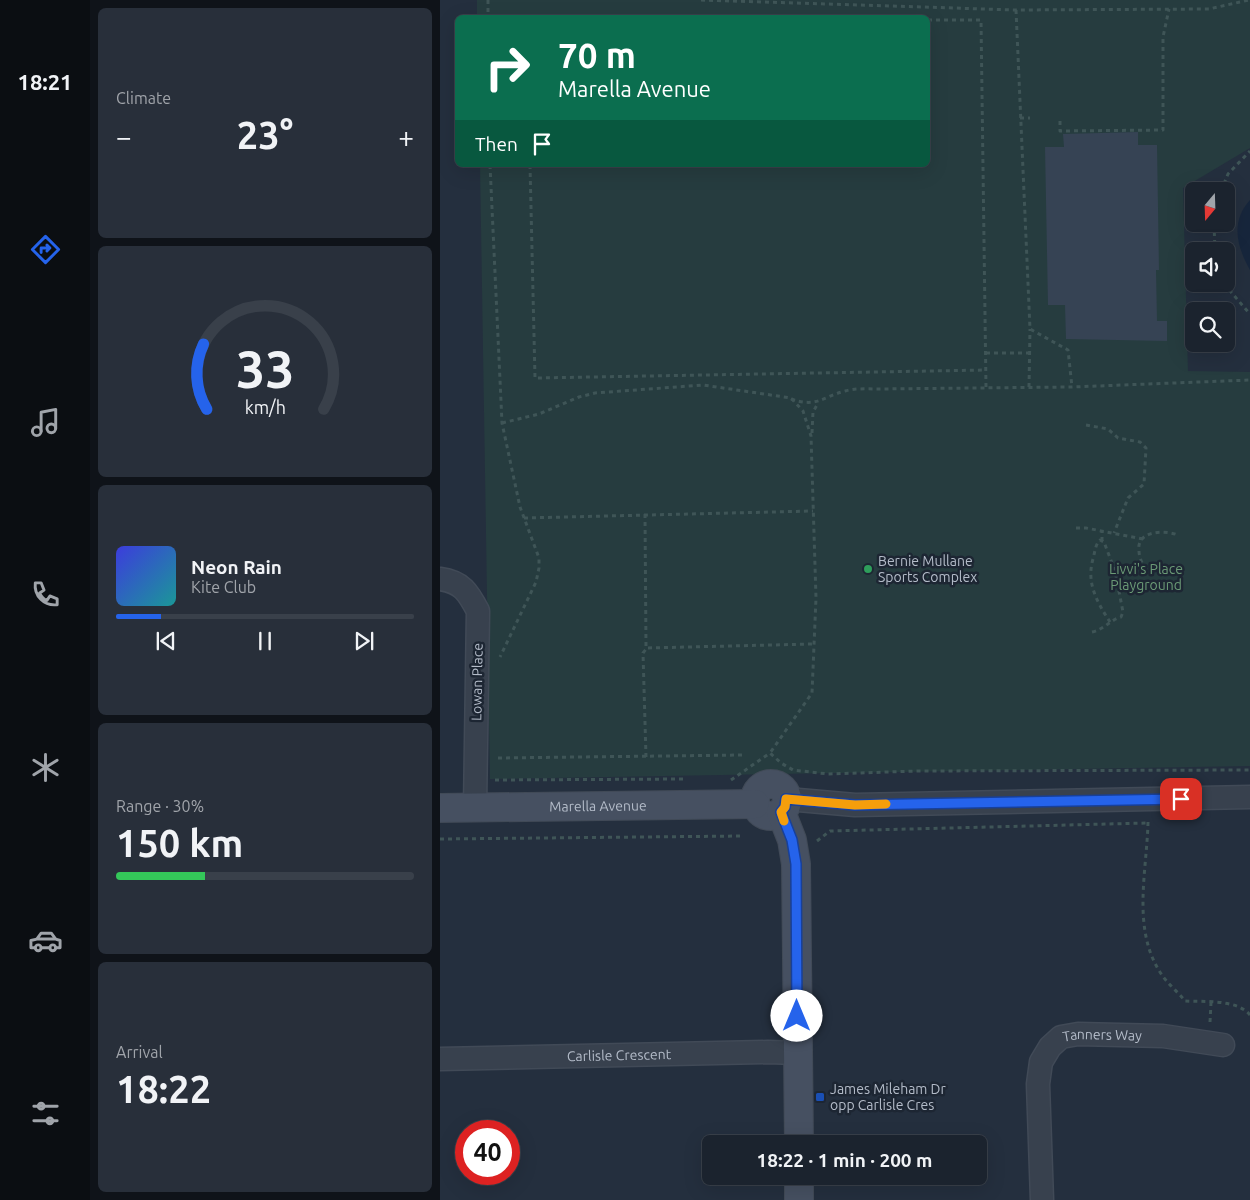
<!DOCTYPE html>
<meta charset="utf-8">
<style>
body{margin:0;font-family:Ubuntu,sans-serif;background:#282f3a;color:#f1f3f6;height:100vh;display:flex;flex-direction:column;font-size:19px;white-space:nowrap}
*{box-sizing:border-box;margin:0}
p{font-size:16px;color:#a0a4aa}
.icon{flex:none;width:28px;height:28px;fill:none;stroke:currentColor;stroke-width:2;stroke-linecap:round;stroke-linejoin:round}
.map{position:relative;flex:1;overflow:hidden}
.panel{display:flex;flex-direction:column;gap:8px;padding:8px;background:#0f1319;width:350px}
.panel>*{flex:none}
.banner{position:absolute;left:15px;top:15px;width:475px;height:152px;border-radius:8px;box-shadow:0 5px 20px #0002,0 0 0 1px #39404a;background:#0b6e4f;color:#fff;overflow:hidden}
.needle{width:32px;rotate:199deg}
.fabs{position:absolute;left:745px;top:182px;display:grid;gap:10px}
.fabs a{display:grid;place-items:center;width:50px;height:50px;border-radius:8px;background:#1b232e;box-shadow:0 5px 20px #0002,0 0 0 1px #39404a;font-size:25px}
.speed{position:absolute;left:15px;top:1120px;display:flex;gap:10px;font-size:25px;font-weight:700;text-align:center}
.speed>*{display:grid;place-content:center;width:65px;height:65px;border-radius:50%;background:#1b232e;box-shadow:0 5px 20px #0002,0 0 0 1px #39404a;line-height:1}
.speed .limit{border:8px solid #d22;background:#fff;color:#111}
.pin{position:absolute;display:grid;place-items:center;width:42px;height:42px;color:#fff;margin:-21px;border-radius:10px;box-shadow:0 2px 8px #0006}
.me{position:absolute;width:55px;margin:-28px;rotate:0deg;stroke-linejoin:round;filter:drop-shadow(0 0 4px #0008)}
.turn{display:flex;align-items:center;gap:18px;height:105px;padding:0 20px;font-size:22px}
.turn .icon{width:65px;height:65px;stroke-width:2.5}
.turn b{display:block;font-size:35px;line-height:42px}
.then{display:flex;align-items:center;height:48px;padding:0 20px;background:#0003;gap:10px;font-size:19px}
.big{font-size:38px;font-weight:700;line-height:1.1}
.panel .widget{flex:1;display:flex;flex-direction:column;justify-content:center;gap:8px;min-width:0;padding:0 18px;border-radius:8px;background:#282f3a}
.panel .dial{align-items:center;gap:0}
.dial svg{height:130px;overflow:visible;fill:none;stroke:#39404a;stroke-width:7;stroke-linecap:round;text-anchor:middle}
.dial text{fill:#f1f3f6;stroke:none}
.song{display:flex;align-items:center;gap:15px}
.cover{width:60px;height:60px;border-radius:8px;background:linear-gradient(135deg,hsl(240 70% 55%),hsl(180 70% 35%))}
.played{height:5px;border-radius:2px;background:linear-gradient(90deg,#2563eb 15%,#39404a 15%)}
.keys{display:flex;justify-content:space-around;direction:ltr}
.heat{display:flex;justify-content:space-between;align-items:center;font-size:28px;direction:ltr}
.charge{height:8px;border-radius:4px;background:linear-gradient(90deg,#34c759 30%,#39404a 0)}
.trip{position:absolute;left:262px;top:1135px;width:285px;height:50px;border-radius:8px;background:#1b232e;box-shadow:0 5px 20px #0002,0 0 0 1px #39404a;font-weight:700;line-height:50px;text-align:center}
main{display:flex;flex:1;min-height:0}
.tabs{display:flex;flex-direction:column;width:90px;justify-content:space-around;align-items:center;background:#0b0e12;color:#a0a4aa}
.tabs .icon{width:35px;height:35px}
.tabs .active{color:#2563eb}
.tabs b{font-size:22px;color:#f1f3f6}
.map>svg:first-child{display:block}
.green{fill:#263c3f}
.water{fill:#17263c}
.building{fill:#364354}
.lines{fill:none;stroke-linecap:round;stroke-linejoin:round}
.street-casing{stroke:#414a57;stroke-width:25}
.secondary-casing{stroke:#414a57;stroke-width:30}
.path{stroke:#3f5557;stroke-width:3;stroke-dasharray:4 4;stroke-linecap:butt}
.street{stroke:#38414e;stroke-width:22}
.secondary{stroke:#465061;stroke-width:28}
.route-casing{stroke:#184099;stroke-width:12}
.route{stroke:#2563eb;stroke-width:9}
.slow{stroke:#f59e0b;stroke-width:9}
.leisure-dot{fill:#2e9e5b;stroke:#1d2633;stroke-width:2}
.transit-dot{fill:#1a4fb4;stroke:#1d2633;stroke-width:2}
.labels{text-anchor:middle;stroke-width:5;stroke-linejoin:round;paint-order:stroke}
.poi-label{font-size:14px;fill:#b4bcc9;stroke:#1d2633;text-anchor:start}
.park-label{font-size:14px;fill:#6b9a76;stroke:#1d2633}
.street-label{font-size:14px;fill:#b4bcc9;stroke:#1d2633}
</style>
<main>
<nav class="tabs">
<b>18:21</b>
<svg class="icon active" aria-label="directions" viewBox="0 0 24 24"><path d="M12 3l9 9-9 9-9-9zM9 14v-3h6M13 9l2 2-2 2"/></svg>
<svg class="icon" aria-label="music" viewBox="0 0 24 24"><path d="M9 18V5l10-2v13"/><circle cx="6" cy="18" r="3"/><circle cx="16" cy="16" r="3"/></svg>
<svg class="icon" aria-label="phone" viewBox="0 0 24 24"><path d="M5 4h4l2 5-3 2q2 4 5 5l2-3 5 2v4C11 20 4 13 5 4z"/></svg>
<svg class="icon" aria-label="climate" viewBox="0 0 24 24"><path d="M12 3v18M4 7l16 10M4 17L20 7"/></svg>
<svg class="icon" aria-label="car" viewBox="0 0 24 24"><path d="M5 17H2v-5l4-1 3-4h7l3 4 3 1v5h-3M9 17h6M6 11h13"/><circle cx="7" cy="17" r="2"/><circle cx="17" cy="17" r="2"/></svg>
<svg class="icon" aria-label="filters" viewBox="0 0 24 24"><path d="M4 7h16M4 17h16"/><circle cx="9" cy="7" r="2"/><circle cx="15" cy="17" r="2"/></svg>
</nav>
<section class="panel">
<div class="widget"><p>Climate</p>
<div class="heat"><a>−</a><b class="big">23°</b><a>+</a></div>
</div>
<div class="widget dial"><svg viewBox="0 0 100 80">
<path d="M14 69A42 42 0 1 1 86 69"/>
<path d="M14 69A42 42 0 0 1 12 29" stroke="#2563eb"/>
<text x="50" y="56" font-size="32" font-weight="700">33</text>
<text x="50" y="72" font-size="11">km/h</text>
</svg></div>
<div class="widget">
<div class="song"><i class="cover"></i><div><b>Neon Rain</b><p>Kite Club</p></div></div>
<div class="played"></div>
<div class="keys"><svg class="icon" aria-label="previous" viewBox="0 0 24 24"><path d="M18 5L8 12l10 7zM5 5v14"/></svg><svg class="icon" aria-label="pause" viewBox="0 0 24 24"><path d="M8 5v14M16 5v14"/></svg><svg class="icon" aria-label="next" viewBox="0 0 24 24"><path d="M6 5l10 7-10 7zM19 5v14"/></svg></div>
</div>
<div class="widget"><p>Range · 30%</p><b class="big">150 km</b><div class="charge"></div></div>
<div class="widget"><p>Arrival</p><b class="big">18:22</b></div>
</section>
<div class="map">
<svg width="810" height="1200" viewBox="0 0 810 1200">
<rect width="100%" height="100%" fill="#242f3e"/>
<path class="green" d="M37,0H810V148L743,188L748,371L810,372V766L50,779L40,165H488V18H37Z"/>
<path class="water" d="M810,200V270C797,247 790,222 810,200Z"/>
<path class="building" d="M698,132V145H717L719,270H716L717,321H727V341L626,339L625,305H608L605,147H624L623,134Z"/>
<g class="lines">
<g class="street-casing">
<g id="street">
<path d="M0,579C22,582 28,592 38,611L35,808"/>
<path d="M347,799L415,805L810,797"/>
<path id="s1" d="M0,1059L328,1052L357,1053"/>
<path id="s2" d="M602,1200L598,1084L601,1062L610,1047L621,1037L638,1034L723,1036L783,1045"/>
</g>
</g>
<g class="secondary-casing">
<g id="secondary">
<circle cx="331" cy="800" r="16"/>
<path id="s3" d="M0,808L315,804"/>
<path d="M341,812L352,840L356,864L359,1144"/>
<path d="M359,1176V1200"/>
</g>
</g>
<g class="path">
<path d="M48,0V18"/>
<path d="M261,0L576,10L769,9L809,0"/>
<path d="M576,10L590,329L628,350L632,387"/>
<path d="M488,20H541L546,388"/>
<path d="M580,118H590"/>
<path d="M620,121V131L723,130V37L729,9"/>
<path d="M50,165L62,423L80,507L99,558V568L96,582L60,657"/>
<path d="M90,165L95,378L546,370"/>
<path d="M781,191L788,174L810,151"/>
<path d="M774,224L775,251"/>
<path d="M784,284L810,314"/>
<path d="M546,353H589"/>
<path d="M589,387L590,329"/>
<path d="M351,399C377,408 382,397 405,391C415,388 427,389 438,389L632,387L810,380"/>
<path d="M62,423L99,414L139,397L155,393L263,385L351,398L363,411L371,436L376,598L372,693L330,753"/>
<path d="M646,425L668,429L678,438L700,442L706,448L704,484L688,498L674,533"/>
<path d="M372,433L373,412L378,403"/>
<path d="M205,514L206,648L373,644"/>
<path d="M84,518L373,511"/>
<path d="M636,528H646L703,539"/>
<path d="M662,541V531"/>
<path d="M705,570C703,564 699,558 699,551C696,530 725,530 738,535"/>
<path d="M652,632C665,629 670,620 681,617L683,612L675,571L664,542L660,540C655,545 655,552 653,559C646,583 657,602 670,622"/>
<path d="M206,757L203,653L207,648"/>
<path d="M58,758L302,755"/>
<path d="M55,780L243,779"/>
<path d="M291,780L330,753L341,763L353,770L388,774L478,771L810,770"/>
<path d="M708,822C707,871 691,931 722,975C728,984 738,992 745,1001C764,1002 797,999 810,1015"/>
<path d="M0,839L302,836"/>
<path d="M377,841L390,831L708,823"/>
<path d="M770,1022L771,1003"/>
</g>
<use href="#street" class="street"/>
<use href="#secondary" class="secondary"/>
</g>
<g class="lines">
<g class="route-casing">
<path id="route" d="M357,1016L356,864L352,840L341,812L345,807L346,799L415,805L741,799"/>
</g>
<use href="#route" class="route"/>
<path class="slow" d="M344,821L341,812L345,807L346,799L415,805L446,804"/>
</g>
<circle class="leisure-dot" cx="428" cy="569" r="5"/>
<rect class="transit-dot" x="375" y="1092" width="10" height="10" rx="2.5"/>
<g class="labels">
<g class="poi-label">
<text x="438" y="566">Bernie Mullane<tspan x="438" dy="16">Sports Complex</tspan></text>
<text x="390" y="1094">James Mileham Dr<tspan x="390" dy="16">opp Carlisle Cres</tspan></text>
</g>
<g class="park-label">
<text x="706" y="574">Livvi's Place<tspan x="706" dy="16">Playground</tspan></text>
</g>
<g class="street-label">
<text transform="translate(37 682) rotate(-89)" y="5">Lowan Place</text>
<text dy="5" stroke="none"><textPath href="#s3" startOffset="158">Marella Avenue</textPath></text>
<text dy="5" stroke="none"><textPath href="#s2" startOffset="212">Tanners Way</textPath></text>
<text dy="5" stroke="none"><textPath href="#s1" startOffset="179">Carlisle Crescent</textPath></text>
</g>
</g>
</svg>
<div class="fabs">
<a><svg class="needle" viewBox="-14 -14 28 28"><path d="M0-13l5 13h-10z" fill="#e53935"/><path d="M0 13l5-13h-10z" fill="#a0a4aa"/></svg></a>
<a><svg class="icon" aria-label="sound" viewBox="0 0 24 24"><path d="M4 9h4l5-4v14l-5-4H4zM17 9q2 3 0 6"/></svg></a>
<a><svg class="icon" aria-label="search" viewBox="0 0 24 24"><circle cx="10" cy="10" r="6"/><path d="M15 15l6 6"/></svg></a>
</div>
<div class="speed"><div class="limit">40</div></div>
<div class="pin" style="left:741px;top:799px;background:#d93025"><svg class="icon" aria-label="arrive" viewBox="0 0 24 24"><path d="M6 21V4h12l-3 4 3 4H6"/></svg></div>
<svg class="me" style="left:357px;top:1016px" viewBox="-20 -20 40 40"><circle r="19" fill="#fff"/><path d="M0-13L10 11 0 6-10 11z" fill="#2563eb"/></svg>
<div class="trip">18:22 · 1 min · 200 m</div>
<div class="banner">
<div class="turn"><svg class="icon" aria-label="right" viewBox="0 0 24 24"><path d="M7 20v-9h11M14 6l5 5-5 5"/></svg><div><b>70 m</b>Marella Avenue</div></div>
<div class="then">Then<svg class="icon" aria-label="arrive" viewBox="0 0 24 24"><path d="M6 21V4h12l-3 4 3 4H6"/></svg></div>
</div>
</div>
</main>
